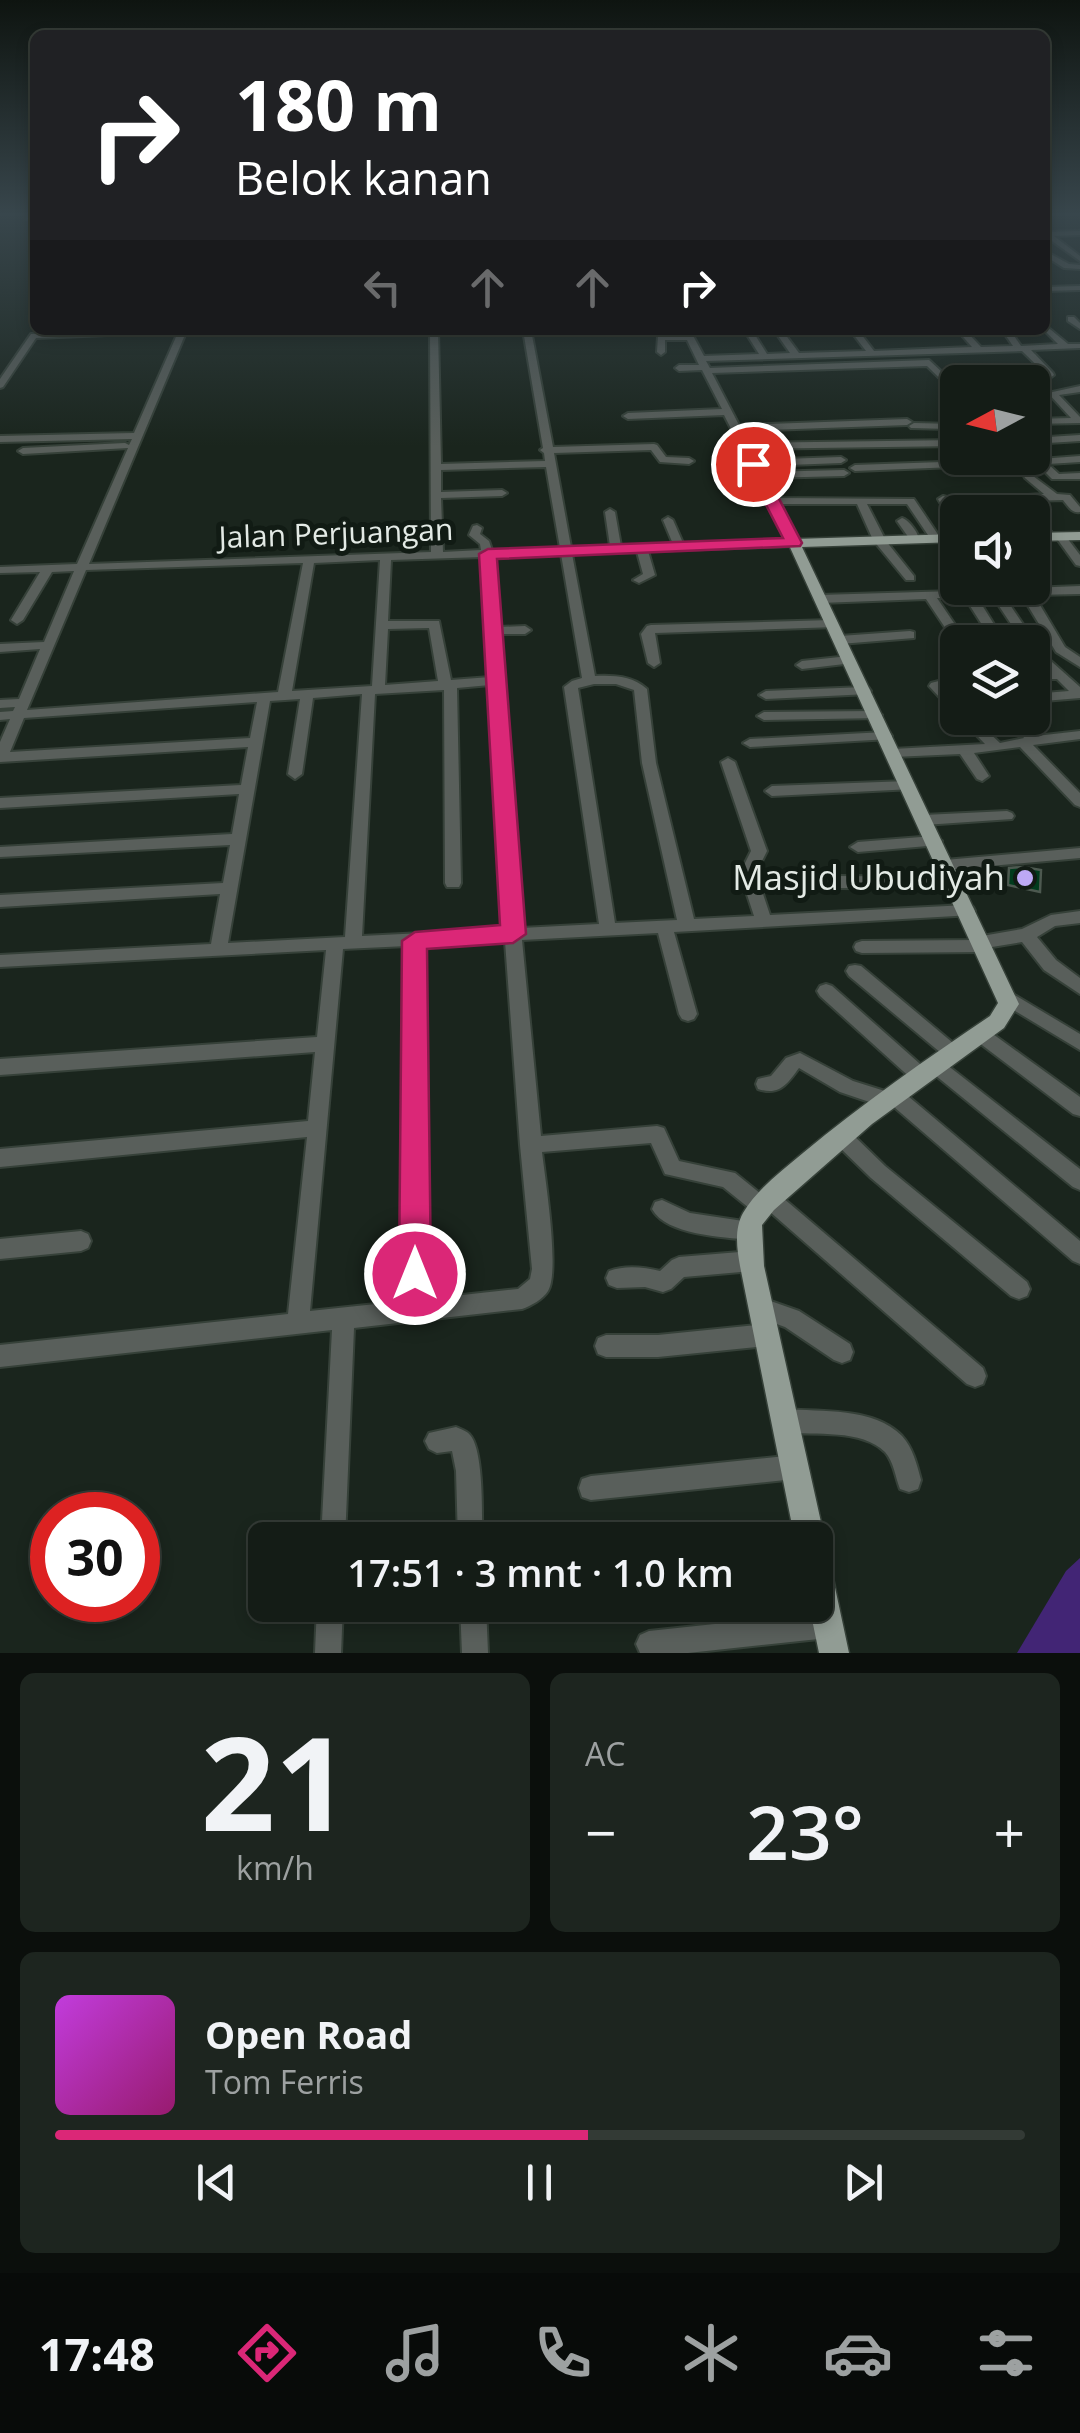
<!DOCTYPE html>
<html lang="id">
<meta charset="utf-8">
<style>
body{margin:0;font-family:"Open Sans",sans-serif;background:#1d251f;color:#f1f3f6;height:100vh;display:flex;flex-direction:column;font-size:38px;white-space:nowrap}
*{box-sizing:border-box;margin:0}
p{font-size:32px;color:#9da1a1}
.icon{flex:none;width:55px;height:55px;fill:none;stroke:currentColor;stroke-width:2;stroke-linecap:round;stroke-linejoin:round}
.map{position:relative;height:1653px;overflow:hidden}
.drawer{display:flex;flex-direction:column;gap:20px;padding:20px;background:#0b0f0c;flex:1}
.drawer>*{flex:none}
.top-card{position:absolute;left:30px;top:30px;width:1020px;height:305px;border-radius:15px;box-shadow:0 5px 15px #0003,0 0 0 2px #333a35;background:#202124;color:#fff;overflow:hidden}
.needle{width:65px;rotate:263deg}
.controls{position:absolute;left:940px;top:365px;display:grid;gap:20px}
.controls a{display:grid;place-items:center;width:110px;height:110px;border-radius:15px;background:#141c16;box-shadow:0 5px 15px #0003,0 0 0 2px #333a35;font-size:50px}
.speed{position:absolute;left:30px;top:1492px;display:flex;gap:20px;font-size:50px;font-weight:700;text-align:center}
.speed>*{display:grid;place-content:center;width:130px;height:130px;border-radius:50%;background:#141c16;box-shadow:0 5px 15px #0003,0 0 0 2px #333a35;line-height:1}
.speed .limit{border:15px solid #d22;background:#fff;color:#111}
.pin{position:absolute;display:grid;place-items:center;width:85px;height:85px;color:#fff;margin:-42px;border:5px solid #fff;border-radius:50%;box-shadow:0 2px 10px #0007}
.me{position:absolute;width:110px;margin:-55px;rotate:0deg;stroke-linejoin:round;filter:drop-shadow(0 0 8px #0008)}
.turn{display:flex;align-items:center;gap:35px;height:210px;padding:0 40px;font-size:45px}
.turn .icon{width:130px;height:130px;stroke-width:2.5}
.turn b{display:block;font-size:70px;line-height:85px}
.lanes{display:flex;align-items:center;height:95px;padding:0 40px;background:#0003;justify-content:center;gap:50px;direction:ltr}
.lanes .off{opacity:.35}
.big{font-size:75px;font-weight:600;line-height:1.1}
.drawer .widget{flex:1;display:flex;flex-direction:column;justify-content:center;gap:15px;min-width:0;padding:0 35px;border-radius:15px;background:#1d251f}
.drawer .dial{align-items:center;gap:0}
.dial b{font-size:130px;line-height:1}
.song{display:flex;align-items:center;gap:30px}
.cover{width:120px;height:120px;border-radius:15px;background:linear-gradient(135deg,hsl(290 70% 55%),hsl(320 70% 35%))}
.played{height:10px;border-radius:5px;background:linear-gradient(90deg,#db2777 55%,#333a35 55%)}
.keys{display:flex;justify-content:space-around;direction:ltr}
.heat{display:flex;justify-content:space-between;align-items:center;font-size:55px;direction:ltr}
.drawer .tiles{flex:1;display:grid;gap:20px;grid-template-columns:1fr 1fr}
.widget:last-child{grid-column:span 2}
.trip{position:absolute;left:248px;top:1522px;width:585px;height:100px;border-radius:15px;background:#141c16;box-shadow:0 5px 15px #0003,0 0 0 2px #333a35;font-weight:600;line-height:100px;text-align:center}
.tab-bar{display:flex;height:160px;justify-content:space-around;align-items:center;background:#080b09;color:#9da1a1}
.tab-bar .icon{width:70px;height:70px}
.tab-bar .selected{color:#db2777}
.tab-bar b{font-size:45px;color:#f1f3f6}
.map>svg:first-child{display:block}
.water{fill:#422575}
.building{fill:#013b1d;stroke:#4d5950;stroke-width:2.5}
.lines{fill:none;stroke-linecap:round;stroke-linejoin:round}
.minor-casing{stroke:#364139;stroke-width:4}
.major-casing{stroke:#364139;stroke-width:3}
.minor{fill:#595f5b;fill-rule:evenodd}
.major{fill:#919c94;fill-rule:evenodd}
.route{fill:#db2777;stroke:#8e194d;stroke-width:2.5}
.poi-dot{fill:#bda9f5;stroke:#111b14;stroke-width:4}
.labels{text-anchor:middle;stroke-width:10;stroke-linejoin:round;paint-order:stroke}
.far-street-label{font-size:30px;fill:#e3eae5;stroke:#111b14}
.poi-label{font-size:35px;fill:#e3eae5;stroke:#111b14;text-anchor:end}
</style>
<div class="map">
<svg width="1080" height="1653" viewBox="0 0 1080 1653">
<rect width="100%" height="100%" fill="#1a251d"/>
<path class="water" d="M1080,1558V1653H1017L1066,1571Z"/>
<path class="building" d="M1023,867L1041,870L1040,892L1008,885L1009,868Z"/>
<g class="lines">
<g class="minor-casing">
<g id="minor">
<path d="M28,216H35V220L26,219Z"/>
<path d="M1080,231V235L1054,236L1080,256V261L1045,236V232Z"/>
<path d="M1045,251L1069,264L1080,265V269L1064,268L1045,256Z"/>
<path d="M1080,286V290L1045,291V287Z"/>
<path d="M1068,317H1074L1080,323V329L1068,321Z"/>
<path d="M1045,325L1068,344H1080V348L1031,350L1053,373L1054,375L1050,378L1022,351L706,361L710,368L929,360L958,387V396L927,366L712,373L739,425L907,419L912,422L907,425L742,431L748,443L958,440V446L751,449L757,460L841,457L846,460L841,463L760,466L763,472L844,470L849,473L844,476L766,478L776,498L914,499L941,539L940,541H932L907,504H867L886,541L914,576V580H906L873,540L857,504H780L800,543L794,546L648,551L655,575L639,583L633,580L643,574L637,552L572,554L595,676C613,675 633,676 647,689L656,763L694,919L754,916L740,873L751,851L721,762L728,758L735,762L767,851L756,873L770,915L967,905L973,907L975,911L973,915L674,932L697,1014L694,1019L688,1021L682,1019L679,1014L658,933L522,940L541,1136L657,1126L664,1128L679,1161L735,1173L761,1194L769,1189L776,1192L983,1368L986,1376L983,1384L975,1387L967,1384L769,1211L761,1215L754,1212L723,1187L665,1174L651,1143L542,1152C545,1178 560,1272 548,1291C543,1299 531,1306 522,1309L354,1328L345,1540H321L332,1330L0,1367V1345L288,1314L307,1137L0,1167V1149L308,1121L315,1052L0,1075V1059L317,1037L326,950L0,967V955L211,944L220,894L0,907V895L223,883L230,845L0,857V847L232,834L239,794L0,808V798L241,785L248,747L0,762V742L10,719L0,720V712L13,711L15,707L0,708V700L19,699L40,649L0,652V644L44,642L74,571L52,572L23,620L17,624L11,620L40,572L0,573V567L77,564L128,448L23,454L18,451L23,448L125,443L129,445L132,439L0,442V436L134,433L179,330H187L89,564L431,552L430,330H438L441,464L545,461L544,453L540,450L543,448L523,330H531L553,447L654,444L657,445L666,457L689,458L694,461L689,464L660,462L651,450L554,453L571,547L610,546L605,512L610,509L615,512L621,546L673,544L663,520L668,517L673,520L683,543L787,540L751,468L719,469L714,466L719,463L748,462L724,415L628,419L623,416L628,413L722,409L702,370L679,371L675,368L679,365H699L687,340H665V352L661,355L657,352L658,336L684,335L682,330H690L704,356L759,354L744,330H752L767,354L790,353L774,330H782L799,353L866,351L850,330H858L874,351L972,347L957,330H965L981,347L1013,346L1002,330H1010L1021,346L1058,344L1044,330ZM546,467L560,548L492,550L489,541L480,534L482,528L477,525L473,526L469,535L480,544L481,550L443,552L441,498L502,496L507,493L502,490L441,492V470ZM561,554L582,678L572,681L564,687L599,924L521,928L499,634H525L531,630L525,626L499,627L494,557ZM483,557L487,628L485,631L487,634L490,677L451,680L439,621H388L391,560ZM380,560L372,686L292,691L314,563ZM303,563L278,692L27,710L86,570ZM429,628L438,681L385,685L388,629ZM594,684H616L634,690L642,763L677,920L615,923L578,688ZM490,685L504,929L362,936L375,694L444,690L445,883L447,887H459L461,883L457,688ZM362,694L345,937L228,943L270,701L300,699L288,774L295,779L302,774L313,698ZM257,702L250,738L10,752L24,718ZM505,941L520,1145L532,1269L530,1279L518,1289L426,1299L423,945ZM407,946L404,1301L310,1311L343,949Z"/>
<path d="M104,331L108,333L107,335L36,338L3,387L0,388V379L31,334Z"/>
<path d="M1080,386V392L1059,395L1080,417V423L1032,424L1034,419L1071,418L1048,393Z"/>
<path d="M914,423L954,424L958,427V435L949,429L911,428L909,426Z"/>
<path d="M1080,435V441L1032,444V438Z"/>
<path d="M1080,456V462L1048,464L1059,474L1080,473V479H1052L1035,462L1040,459Z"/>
<path d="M1001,460L1006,463L1005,465L855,471L850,468L855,465Z"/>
<path d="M1029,473L1057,494L1070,495L1080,507V512C1072,514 1068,506 1063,500L1030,501L1054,536L1053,538H1045L1032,520V512H1027L1019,502L987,503L989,512H979L977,498L1044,494L1025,478L1024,476Z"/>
<path d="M943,496L947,497L958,514V527L954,526L938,499Z"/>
<path d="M902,518C909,520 920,535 919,541H911L897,521Z"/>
<path d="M1060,533L1064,534L1080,555V566L1076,565L1055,536Z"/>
<path d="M1080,586V594L1034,595L1065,647L1080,657V667L1056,652L1022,596H1004L1035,642L1033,645L1080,687V698L1032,702V694L1069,691L1057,679H1032V671H1049L1032,655V642H1023L993,597H977L1005,642H993L965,598H937L960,632L954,636L950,635L926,599L820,603L814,599L820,595L988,590V588L1000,589Z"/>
<path d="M832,620L838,624L836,627L655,633L660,663L654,667L648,663L641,634L647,626L651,625Z"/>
<path d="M910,631L914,632V638L840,644L834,640L840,636Z"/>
<path d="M849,656L853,657V663L802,669L796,665L802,661Z"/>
<path d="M958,676V684L945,688L958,701V713L953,712L929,686L931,683Z"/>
<path d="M864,687L869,688L871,691L869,694L766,699L759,695L766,691Z"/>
<path d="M875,711L882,715L880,718L764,720L757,716L764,712Z"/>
<path d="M960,718H973L1000,743L1024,738L1011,718H1023L1036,736L1080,731V739L1033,745L1080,793V807L1075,805L1020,747L974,753L989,776L982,781L977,779L960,754L893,757L886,753L893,749L985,744Z"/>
<path d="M885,732L890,733L892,736L890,739L750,747L743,743L750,739Z"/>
<path d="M908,781L915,786L913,789L772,796L765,791L772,786Z"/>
<path d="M1007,811L1012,813L1014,816L1012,819L924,825L917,820L924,815Z"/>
<path d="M934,836L942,841L939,845L858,852L850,847L858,842Z"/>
<path d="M1080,848V858L945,870L937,865L945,860Z"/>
<path d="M838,876L954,877L960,879L962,883L960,887L954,889L838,888L832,886L830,882L832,878Z"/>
<path d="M1080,911V923L1055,926L1037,937L1056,960L1080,978V994L1044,970L1022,942L992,947L990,950L984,952L862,953L856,951L854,947L856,943L862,941L975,940L982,936L1022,929L1051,915Z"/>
<path d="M855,965L861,966L959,1048L962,1053L959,1058L953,1060L947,1058L849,976L846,971L849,966Z"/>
<path d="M826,984L832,986L928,1071L930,1076L928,1081L921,1084L914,1081L820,996L817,991L820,986Z"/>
<path d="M1008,991L1080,1034V1050L1002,1003L999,998L1002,993Z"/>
<path d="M980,1027L986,1029L1080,1097V1116L1073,1114L974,1039L971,1034L974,1029Z"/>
<path d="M800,1053L853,1081L888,1092L895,1089L902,1091L1080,1241V1264L1073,1261L894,1107L890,1109L840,1092L799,1068C787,1084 780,1096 758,1089L756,1084L758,1079L771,1076L786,1058Z"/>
<path d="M936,1059L942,1061L1080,1169V1190L1073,1187L930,1071L927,1066L930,1061Z"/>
<path d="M842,1129L849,1131L885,1166L1027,1282L1030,1289L1027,1296L1019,1299L1011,1296L871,1178L835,1143L832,1137L835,1131Z"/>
<path d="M662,1200L690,1213L750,1222L757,1224L760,1231L757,1238L750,1240C723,1237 666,1235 652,1209L655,1202Z"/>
<path d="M81,1231L88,1234L91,1241L88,1248L81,1251L0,1259V1239Z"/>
<path d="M752,1251L759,1254L763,1261L759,1268L752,1271L684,1277L671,1289L663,1292L645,1287L617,1288L609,1285L606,1278L609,1271C625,1265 644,1267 660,1271L672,1260L679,1257Z"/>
<path d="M762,1298L799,1311L850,1344L853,1352L850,1360L842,1363L834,1360L785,1327L754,1316L751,1309L754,1302Z"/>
<path d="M766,1324L774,1327L777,1335L774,1343L766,1346L658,1357H606L598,1354L595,1346L598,1338L606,1335H658Z"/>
<path d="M785,1409C821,1412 874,1407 902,1436C913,1448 917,1465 921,1480L918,1489L909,1492L900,1489C895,1476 894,1462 885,1452C862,1429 815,1435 785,1433L777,1429L773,1421L777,1413Z"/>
<path d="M456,1427C460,1429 467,1431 470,1435C484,1450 482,1518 482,1540H458L456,1471L452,1451L437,1453L429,1449L425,1441L429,1433Z"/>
<path d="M795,1455L803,1459L807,1467L803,1475L795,1479L591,1500L582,1497L579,1488L582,1479L591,1476Z"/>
<path d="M317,1605H343L341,1653H315Z"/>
<path d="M460,1605H486L488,1653H462Z"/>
<path d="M828,1612L837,1616L841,1625L837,1634L828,1638L688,1653H640L636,1644L640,1635L649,1631Z"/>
</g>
</g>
<g class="major-casing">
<g id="major">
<path d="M1080,532V540L1032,541V533Z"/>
<path d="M958,534V542L802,547L1019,1004L1004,1028L872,1124L774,1210L762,1225L764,1266L825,1540L819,1551L825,1554L830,1564L849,1653H819L809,1605H815V1540H795L740,1266C737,1249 734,1229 743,1213C757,1189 782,1171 803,1153C862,1104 926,1059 990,1016L998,1003L788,543L794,539Z"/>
</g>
</g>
<use href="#minor" class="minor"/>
<use href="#major" class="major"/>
</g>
<linearGradient id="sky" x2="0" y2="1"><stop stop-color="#0e1410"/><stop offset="0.48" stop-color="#38464c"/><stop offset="1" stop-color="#38464c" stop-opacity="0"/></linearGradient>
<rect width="1080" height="446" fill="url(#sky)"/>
<path class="route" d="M753,459L761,464L802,543L800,546L497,559L526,934L513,943L427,949L431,1274L426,1285L415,1289L404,1285L399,1274L402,941L415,932L500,925L479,554L488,549L783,538L745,464Z"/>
<circle class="poi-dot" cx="1025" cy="878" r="10"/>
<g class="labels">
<g class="far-street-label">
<text transform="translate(336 534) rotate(-2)" y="10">Jalan Perjuangan</text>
</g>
<g class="poi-label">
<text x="1005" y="890">Masjid Ubudiyah</text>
</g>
</g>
</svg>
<div class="controls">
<a><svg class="needle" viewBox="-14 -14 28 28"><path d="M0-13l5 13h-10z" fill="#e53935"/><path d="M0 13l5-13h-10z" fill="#9da1a1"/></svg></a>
<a><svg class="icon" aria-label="sound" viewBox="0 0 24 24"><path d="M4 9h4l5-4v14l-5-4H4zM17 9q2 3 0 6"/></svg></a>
<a><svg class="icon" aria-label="layers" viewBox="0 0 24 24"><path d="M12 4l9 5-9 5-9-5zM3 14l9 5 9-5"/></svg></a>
</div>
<div class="speed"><div class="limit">30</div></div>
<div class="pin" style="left:753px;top:464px;background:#d93025"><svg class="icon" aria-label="arrive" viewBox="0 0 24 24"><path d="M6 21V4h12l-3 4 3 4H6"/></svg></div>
<svg class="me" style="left:415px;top:1274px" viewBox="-20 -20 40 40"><circle r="17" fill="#db2777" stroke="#fff" stroke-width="3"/><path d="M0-11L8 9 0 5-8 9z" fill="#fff"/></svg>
<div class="trip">17:51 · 3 mnt · 1.0 km</div>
<div class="top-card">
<div class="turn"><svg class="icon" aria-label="right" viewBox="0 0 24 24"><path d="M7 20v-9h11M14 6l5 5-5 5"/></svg><div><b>180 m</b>Belok kanan</div></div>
<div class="lanes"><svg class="icon off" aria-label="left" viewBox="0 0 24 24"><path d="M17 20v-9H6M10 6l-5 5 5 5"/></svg><svg class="icon off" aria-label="ahead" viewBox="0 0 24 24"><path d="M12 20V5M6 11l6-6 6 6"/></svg><svg class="icon off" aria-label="ahead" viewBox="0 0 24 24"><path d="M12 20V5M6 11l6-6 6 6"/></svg><svg class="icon" aria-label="right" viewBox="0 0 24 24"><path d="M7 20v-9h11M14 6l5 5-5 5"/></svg></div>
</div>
</div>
<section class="drawer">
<div class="tiles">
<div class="widget dial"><b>21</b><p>km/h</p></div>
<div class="widget"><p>AC</p>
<div class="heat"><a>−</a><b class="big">23°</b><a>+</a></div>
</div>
<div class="widget">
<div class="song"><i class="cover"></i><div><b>Open Road</b><p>Tom Ferris</p></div></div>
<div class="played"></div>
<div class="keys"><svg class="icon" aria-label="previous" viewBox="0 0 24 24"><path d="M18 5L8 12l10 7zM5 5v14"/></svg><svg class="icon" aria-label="pause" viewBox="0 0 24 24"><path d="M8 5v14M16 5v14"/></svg><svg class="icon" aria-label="next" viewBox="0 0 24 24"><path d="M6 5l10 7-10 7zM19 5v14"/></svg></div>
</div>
</div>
</section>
<nav class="tab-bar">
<b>17:48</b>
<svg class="icon selected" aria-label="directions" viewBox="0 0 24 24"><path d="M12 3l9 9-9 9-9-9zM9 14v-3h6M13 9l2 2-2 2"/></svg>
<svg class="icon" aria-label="music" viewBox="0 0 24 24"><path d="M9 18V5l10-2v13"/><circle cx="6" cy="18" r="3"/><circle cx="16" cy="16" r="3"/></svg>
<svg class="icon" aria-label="phone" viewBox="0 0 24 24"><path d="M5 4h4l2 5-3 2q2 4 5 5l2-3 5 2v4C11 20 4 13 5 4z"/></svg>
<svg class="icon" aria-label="climate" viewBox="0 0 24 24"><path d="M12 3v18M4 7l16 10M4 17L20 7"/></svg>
<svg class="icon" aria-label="car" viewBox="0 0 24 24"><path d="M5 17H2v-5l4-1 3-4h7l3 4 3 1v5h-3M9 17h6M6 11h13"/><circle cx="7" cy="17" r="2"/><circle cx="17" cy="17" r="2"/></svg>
<svg class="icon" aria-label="filters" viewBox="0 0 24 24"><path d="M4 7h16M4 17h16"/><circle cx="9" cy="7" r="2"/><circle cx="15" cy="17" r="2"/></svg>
</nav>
